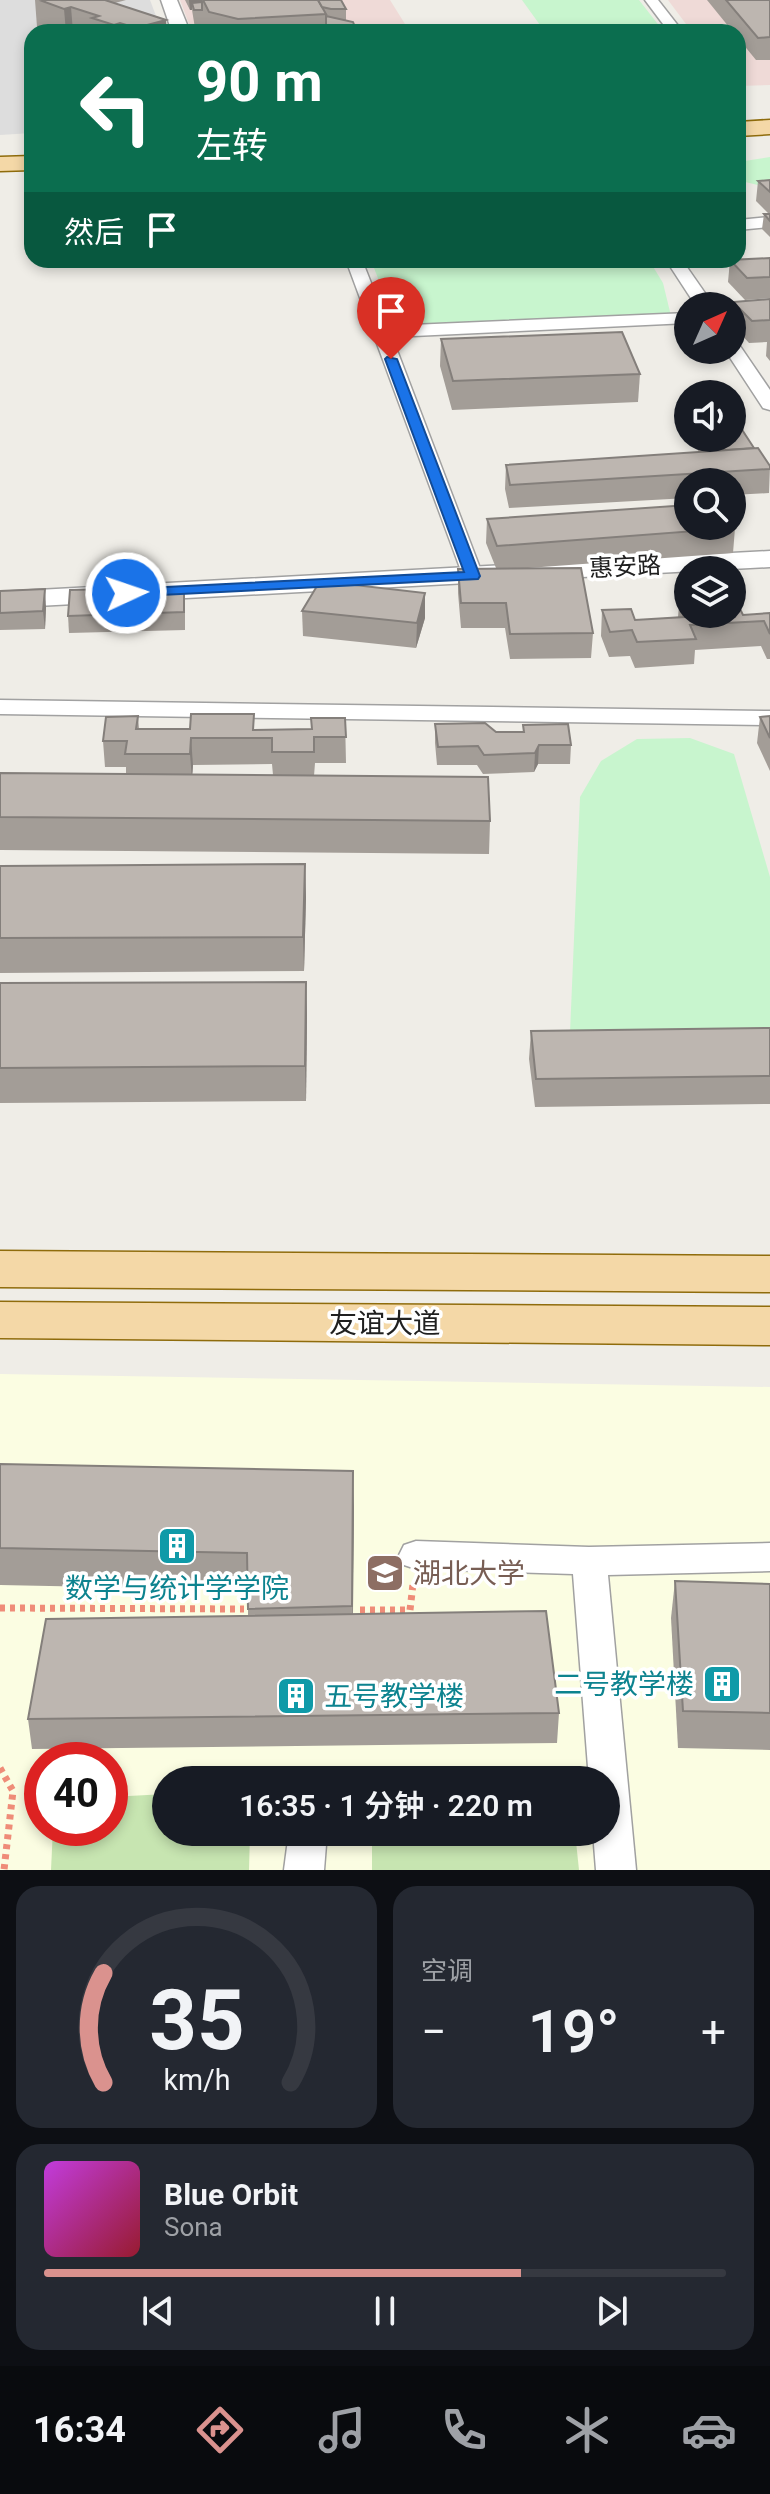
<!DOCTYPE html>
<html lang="zh">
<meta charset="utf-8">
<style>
body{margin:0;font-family:Roboto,"Noto Sans SC",sans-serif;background:#242831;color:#f1f3f6;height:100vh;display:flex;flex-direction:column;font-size:30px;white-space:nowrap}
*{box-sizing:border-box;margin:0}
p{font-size:26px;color:#9ea1a6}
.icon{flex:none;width:44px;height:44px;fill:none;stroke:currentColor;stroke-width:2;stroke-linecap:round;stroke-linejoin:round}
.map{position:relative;height:1870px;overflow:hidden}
.side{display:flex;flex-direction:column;gap:16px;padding:16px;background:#0d0f14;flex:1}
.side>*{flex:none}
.guide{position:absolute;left:24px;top:24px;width:722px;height:244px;border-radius:24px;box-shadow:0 4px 12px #0003;background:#0b6e4f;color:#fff;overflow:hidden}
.needle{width:52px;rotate:45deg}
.controls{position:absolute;left:674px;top:292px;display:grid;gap:16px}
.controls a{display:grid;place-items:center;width:72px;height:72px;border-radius:50%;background:#171b24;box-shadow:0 4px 12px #0003;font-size:40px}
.speed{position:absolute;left:24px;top:1742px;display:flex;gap:16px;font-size:40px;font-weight:700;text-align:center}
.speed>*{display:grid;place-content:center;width:104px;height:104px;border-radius:50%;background:#171b24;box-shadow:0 4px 12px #0003;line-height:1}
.speed .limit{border:12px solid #d22;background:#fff;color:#111}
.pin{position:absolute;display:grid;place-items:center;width:68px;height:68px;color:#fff;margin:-82px -34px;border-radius:50% 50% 50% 0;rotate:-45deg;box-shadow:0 0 8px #0007}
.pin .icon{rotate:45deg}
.me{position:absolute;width:88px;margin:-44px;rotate:87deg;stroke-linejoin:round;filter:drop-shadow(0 0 6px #0008)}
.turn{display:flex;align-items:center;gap:28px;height:168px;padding:0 40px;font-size:36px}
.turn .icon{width:104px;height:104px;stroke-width:2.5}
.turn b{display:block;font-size:56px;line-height:68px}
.then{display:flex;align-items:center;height:76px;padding:0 40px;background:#0003;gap:16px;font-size:30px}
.big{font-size:60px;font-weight:600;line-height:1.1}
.side .widget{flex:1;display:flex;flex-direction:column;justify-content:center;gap:12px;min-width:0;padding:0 28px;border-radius:24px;background:#242831}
.side .dial{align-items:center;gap:0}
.dial svg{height:208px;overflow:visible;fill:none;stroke:#363941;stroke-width:7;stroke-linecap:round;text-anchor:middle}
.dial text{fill:#f1f3f6;stroke:none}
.song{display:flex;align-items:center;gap:24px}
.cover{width:96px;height:96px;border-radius:12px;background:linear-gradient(135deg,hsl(290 70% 55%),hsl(350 70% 35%))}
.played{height:8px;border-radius:4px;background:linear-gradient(90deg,#da928e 70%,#363941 70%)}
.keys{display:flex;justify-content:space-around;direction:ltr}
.heat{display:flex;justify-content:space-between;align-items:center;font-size:44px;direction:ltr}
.side .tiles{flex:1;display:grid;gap:16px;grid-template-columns:1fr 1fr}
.widget:last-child{grid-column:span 2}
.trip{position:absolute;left:152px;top:1766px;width:468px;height:80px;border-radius:40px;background:#171b24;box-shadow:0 4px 12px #0003;font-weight:600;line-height:80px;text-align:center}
.menu{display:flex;height:128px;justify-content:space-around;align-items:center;background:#090b0e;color:#9ea1a6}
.menu .icon{width:56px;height:56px}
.menu .on{color:#da928e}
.menu b{font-size:36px;color:#f1f3f6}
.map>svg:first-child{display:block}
.residential{fill:#ddd}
.commercial{fill:#efdad7}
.education{fill:#fbfde2;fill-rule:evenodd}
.grass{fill:#c7e5b1}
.park{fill:#c8f5ce}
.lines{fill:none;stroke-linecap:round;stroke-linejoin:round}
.minor-casing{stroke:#a1a1a1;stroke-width:3}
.tertiary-casing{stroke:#a1a1a1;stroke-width:3}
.primary-casing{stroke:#8f6c0c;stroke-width:3}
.path{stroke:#ef8c78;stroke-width:7;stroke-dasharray:5 5;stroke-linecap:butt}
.minor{fill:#fff;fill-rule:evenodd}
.tertiary{fill:#fff;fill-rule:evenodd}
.primary{fill:#f4d8a7;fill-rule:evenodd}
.wall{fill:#a39d97;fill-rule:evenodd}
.shaded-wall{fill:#847f7b}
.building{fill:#bdb6b0;stroke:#847f7b;stroke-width:2}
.route{fill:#1a73e8;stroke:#114b97;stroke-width:2}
.labels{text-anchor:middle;stroke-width:7;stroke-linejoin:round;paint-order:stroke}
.street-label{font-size:24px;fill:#202020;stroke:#fff}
.near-street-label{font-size:28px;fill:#202020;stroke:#fff}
.near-education-label{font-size:28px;fill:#785e54;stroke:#fff;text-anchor:start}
.near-culture-label{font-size:28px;fill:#0d838f;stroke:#fff}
</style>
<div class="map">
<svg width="770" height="1870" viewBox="0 0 770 1870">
<rect width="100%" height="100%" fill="#efede7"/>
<path class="residential" d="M0,0H150L162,32H32V133L0,135Z"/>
<g class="commercial">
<path d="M180,0H390L410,32H192Z"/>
<path d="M668,0H770V85L738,86V32H692Z"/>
</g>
<path class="education" d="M0,1374L770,1387V1870H0ZM42,1760H110V1828H42ZM166,1780H606V1832H166Z"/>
<g class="grass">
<path d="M166,1794V1832H250L249,1870H51L53,1828H110V1797Z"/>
<path d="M372,1832H575L579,1870H372Z"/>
</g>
<g class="park">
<path d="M522,0H639L664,32H545Z"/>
<path d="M770,157V188L741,181L738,177V162Z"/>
<path d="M371,260H649L663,283L671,316L397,328Z"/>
<path d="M690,738L734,754L770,877V1030L570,1033L580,797L601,761L637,739Z"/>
</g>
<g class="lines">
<g class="minor-casing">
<g id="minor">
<path d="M645,0H658L683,32H669Z"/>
<path d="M738,108L744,110V116L738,117Z"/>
<path d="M770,217V227L738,230V220Z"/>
<path d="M346,260H362L388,326L688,313V323L392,337L483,576L473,582L463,576Z"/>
<path d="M666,260H682L714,306H696Z"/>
<path d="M732,342L738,343L770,390V410L763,408L725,350H732Z"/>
<path d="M0,700L770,711V725L0,714Z"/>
<path d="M416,1541L589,1547L770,1543V1571L608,1575L636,1870H596L593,1832H606V1780H589L573,1574L416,1569L404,1565L399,1555L404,1545Z"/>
<path d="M289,1832H327L324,1870H284Z"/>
</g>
</g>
<g class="tertiary-casing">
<g id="tertiary">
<path d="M161,0H177L190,32H172Z"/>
<path d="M770,551V567L0,608V592Z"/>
</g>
</g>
<g class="primary-casing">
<g id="primary">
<path d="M770,120V134L738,136V122Z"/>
<path d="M32,156V170L0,171V157Z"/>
<path d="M0,1251L770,1256V1292L0,1287Z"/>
<path d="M0,1302L770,1307V1345L0,1338Z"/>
</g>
</g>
<g class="path">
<path d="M0,1608L244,1609"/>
<path d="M360,1610H410L413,1584"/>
<path d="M0,1768L13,1791L4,1870"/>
</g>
<use href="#minor" class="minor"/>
<use href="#tertiary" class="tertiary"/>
<use href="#primary" class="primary"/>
</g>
<g class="wall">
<path d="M35,0H126L115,3L167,32H45L44,30L37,27Z"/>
<path d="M185,0H341L346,9V20L355,27V32H204L203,27L195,28L192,10H190Z"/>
<path d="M707,0H770V60H756L738,38V32H733Z"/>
<path d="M770,180V237L762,229L764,214H769L756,201L758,181Z"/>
<path d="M770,258V298L745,300L728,282L730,260Z"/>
<path d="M770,299V361L766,356L767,342L749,343L732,324L733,302Z"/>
<path d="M441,339L640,374L638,402L452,410L440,366Z"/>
<path d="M691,438H732L754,448L770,466L769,493L732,495V482H688V498L509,508L505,489L506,465L699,452L691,440Z"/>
<path d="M487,519L735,528L733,553L528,568L593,633L591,658L510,659L505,628H461L458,593V569L496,568L486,543Z"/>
<path d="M0,591L46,607L45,629L0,630Z"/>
<path d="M185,604V630L69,633L68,616Z"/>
<path d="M679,605L743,615L770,613V659H767L761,646L695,650L694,664L635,668L630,656L609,657L601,636L602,610L635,620L678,617Z"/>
<path d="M302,611L425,618L416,648L303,636Z"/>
<path d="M254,714V730L312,729L345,718L346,763H315L314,776L490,821L489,854L0,850V773L126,774V767H105L103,741L138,716L139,729H190ZM272,764L273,775H192L193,765Z"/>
<path d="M770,716V771L757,743L760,717Z"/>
<path d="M435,724L496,732H523V725L571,745L570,764H538L534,772L483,774L477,765H437L435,743Z"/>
<path d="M305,864L306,898L304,971L0,973V866Z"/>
<path d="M306,982L307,1016L306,1101L0,1103V983Z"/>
<path d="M770,1028V1104L535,1107L529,1059L531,1031Z"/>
<path d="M0,1464L354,1507L353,1614L559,1713L557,1743L32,1749L28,1719L248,1616V1590L0,1585Z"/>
<path d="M675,1581L770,1584V1750L678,1748L671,1618Z"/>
</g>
<g class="shaded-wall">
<path d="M189,0H202V9L192,3V10H190Z"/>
<path d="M71,7L73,32H66L64,9Z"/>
<path d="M166,20L167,32H136V28Z"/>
<path d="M120,23L121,32H115L114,25Z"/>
<path d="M741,190L740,205H738V191Z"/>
<path d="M45,589L46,607L45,629L43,611Z"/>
<path d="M425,593V618L416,648L417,623Z"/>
<path d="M191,738L193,765L192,780L190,754Z"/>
<path d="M539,745L538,764L534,772L535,753Z"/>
<path d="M305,864L306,898L304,971L303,937Z"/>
<path d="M306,982L307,1016L306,1101L305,1066Z"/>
<path d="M353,1471L354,1507L352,1643V1606Z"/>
</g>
<g class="building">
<path d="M46,0H105L166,20L136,28L120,23L114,25L92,18L99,16L71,7L64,9L42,1Z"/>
<path d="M203,0H318L326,14L238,19L209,12Z"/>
<path d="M318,0H341L346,9H331L322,7Z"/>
<path d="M726,0H770V37L758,38Z"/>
<path d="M202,2V10H194L192,3Z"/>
<path d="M326,16L353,22L355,27L326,29Z"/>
<path d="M770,180V192L758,181Z"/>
<path d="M764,214H770V221Z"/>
<path d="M770,258V277L747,278L730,260Z"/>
<path d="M770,299V320L752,321L733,302Z"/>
<path d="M622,332L640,374L453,381L441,339Z"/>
<path d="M732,422H737L754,448L712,451L703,438H732Z"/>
<path d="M758,448L770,466V469L510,485L506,465Z"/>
<path d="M688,505V526H732V523L735,528L497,546L487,519Z"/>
<path d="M581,568L593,633L510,634L506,603H461L458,569Z"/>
<path d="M320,581L425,593L417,623L302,611Z"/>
<path d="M184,587V612L68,616L70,590Z"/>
<path d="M45,589L43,611L0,613V591Z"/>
<path d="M736,601L743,615L770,613V634L764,621L690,625L696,639L637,642L632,630L610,632L602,610L631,609L635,620L684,617L679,605L688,604V614H732V602Z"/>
<path d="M191,714H254L253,730L312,729L311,718H345L346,737H314V752H272V738H191L190,754H125L127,741H103L106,717L138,716L136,729H190Z"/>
<path d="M770,716V738L760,717Z"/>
<path d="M485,723L496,732H524L523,725L568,724L571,745H539L535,753L484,755L478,746L438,747L435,724Z"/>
<path d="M0,773L488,777L490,821L0,817Z"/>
<path d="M305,864L303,937L0,938V866Z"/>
<path d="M306,982L305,1066L0,1068V983Z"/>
<path d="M770,1028V1076L536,1079L531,1031Z"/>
<path d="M0,1464L353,1471L352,1606L248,1609L247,1553L0,1548Z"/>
<path d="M675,1581L770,1584V1713L683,1711Z"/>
<path d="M546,1611L559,1713L28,1719L46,1619Z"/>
</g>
<path class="route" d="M387,357L397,359L480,576L478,579L121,597V590L126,589L464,572L385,359Z"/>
<defs>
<g id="building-square" transform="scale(2)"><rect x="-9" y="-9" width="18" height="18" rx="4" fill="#0f9aa8" stroke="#fff"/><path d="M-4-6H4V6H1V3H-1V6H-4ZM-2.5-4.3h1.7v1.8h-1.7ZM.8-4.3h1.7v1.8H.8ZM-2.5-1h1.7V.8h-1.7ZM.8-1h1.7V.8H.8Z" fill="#fff"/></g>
<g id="university-square" transform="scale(2)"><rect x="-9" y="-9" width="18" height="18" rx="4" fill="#8d6e63" stroke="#fff"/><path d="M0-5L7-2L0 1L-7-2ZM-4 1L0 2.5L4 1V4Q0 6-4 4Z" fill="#fff"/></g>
</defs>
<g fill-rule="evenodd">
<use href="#building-square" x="177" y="1546"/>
<use href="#university-square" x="385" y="1573"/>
<use href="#building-square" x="722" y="1684"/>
<use href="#building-square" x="296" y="1696"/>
</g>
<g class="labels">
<g class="street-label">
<text transform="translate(625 567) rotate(-3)" y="8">惠安路</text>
</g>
<g class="near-street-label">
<text x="385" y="1333">友谊大道</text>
</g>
<g class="near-education-label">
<text x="413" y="1583">湖北大学</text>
</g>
<g class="near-culture-label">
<text x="177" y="1598">数学与统计学学院</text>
<text x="694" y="1694" text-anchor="end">二号教学楼</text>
<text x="324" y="1706" text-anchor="start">五号教学楼</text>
</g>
</g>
</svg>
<div class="controls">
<a><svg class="needle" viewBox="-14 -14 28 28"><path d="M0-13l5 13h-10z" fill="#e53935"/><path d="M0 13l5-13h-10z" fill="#9ea1a6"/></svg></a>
<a><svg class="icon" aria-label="sound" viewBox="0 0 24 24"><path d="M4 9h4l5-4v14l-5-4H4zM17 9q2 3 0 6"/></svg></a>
<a><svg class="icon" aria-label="search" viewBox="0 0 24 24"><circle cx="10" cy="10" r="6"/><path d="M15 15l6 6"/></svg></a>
<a><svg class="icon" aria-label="layers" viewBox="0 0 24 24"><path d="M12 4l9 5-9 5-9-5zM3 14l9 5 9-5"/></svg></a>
</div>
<div class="speed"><div class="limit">40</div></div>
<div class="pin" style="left:391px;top:359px;background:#d93025"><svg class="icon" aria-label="arrive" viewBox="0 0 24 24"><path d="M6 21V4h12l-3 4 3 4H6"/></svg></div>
<svg class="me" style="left:126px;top:593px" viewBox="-20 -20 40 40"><circle r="17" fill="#1a73e8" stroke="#fff" stroke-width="3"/><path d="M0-11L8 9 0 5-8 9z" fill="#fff"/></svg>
<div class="trip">16:35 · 1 分钟 · 220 m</div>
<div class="guide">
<div class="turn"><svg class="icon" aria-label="left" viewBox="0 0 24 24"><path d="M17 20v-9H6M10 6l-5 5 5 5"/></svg><div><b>90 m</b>左转</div></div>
<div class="then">然后<svg class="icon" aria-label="arrive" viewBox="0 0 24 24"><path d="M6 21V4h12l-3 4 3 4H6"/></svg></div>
</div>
</div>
<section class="side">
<div class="tiles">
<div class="widget dial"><svg viewBox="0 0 100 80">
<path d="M14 69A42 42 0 1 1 86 69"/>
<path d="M14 69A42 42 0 0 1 14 27" stroke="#da928e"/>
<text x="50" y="56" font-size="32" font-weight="700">35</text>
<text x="50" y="72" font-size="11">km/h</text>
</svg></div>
<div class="widget"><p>空调</p>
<div class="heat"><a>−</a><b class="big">19°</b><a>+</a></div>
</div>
<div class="widget">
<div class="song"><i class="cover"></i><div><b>Blue Orbit</b><p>Sona</p></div></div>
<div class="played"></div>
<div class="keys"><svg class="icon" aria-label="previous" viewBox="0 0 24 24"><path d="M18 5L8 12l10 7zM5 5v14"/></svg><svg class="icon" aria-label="pause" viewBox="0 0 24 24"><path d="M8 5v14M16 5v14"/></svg><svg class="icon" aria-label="next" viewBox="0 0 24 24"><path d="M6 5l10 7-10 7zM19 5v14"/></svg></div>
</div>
</div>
</section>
<nav class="menu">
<b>16:34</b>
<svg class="icon on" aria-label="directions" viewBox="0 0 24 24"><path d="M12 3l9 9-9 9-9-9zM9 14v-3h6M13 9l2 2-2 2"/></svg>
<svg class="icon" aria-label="music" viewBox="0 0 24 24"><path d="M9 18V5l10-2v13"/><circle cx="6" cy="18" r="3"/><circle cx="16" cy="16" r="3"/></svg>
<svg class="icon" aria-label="phone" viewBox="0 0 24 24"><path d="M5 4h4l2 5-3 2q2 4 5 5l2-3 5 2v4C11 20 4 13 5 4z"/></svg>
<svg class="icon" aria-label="climate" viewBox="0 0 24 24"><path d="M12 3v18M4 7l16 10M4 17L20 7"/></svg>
<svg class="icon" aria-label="car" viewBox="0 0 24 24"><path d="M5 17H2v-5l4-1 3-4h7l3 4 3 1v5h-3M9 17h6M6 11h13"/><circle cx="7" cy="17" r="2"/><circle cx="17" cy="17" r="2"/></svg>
</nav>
